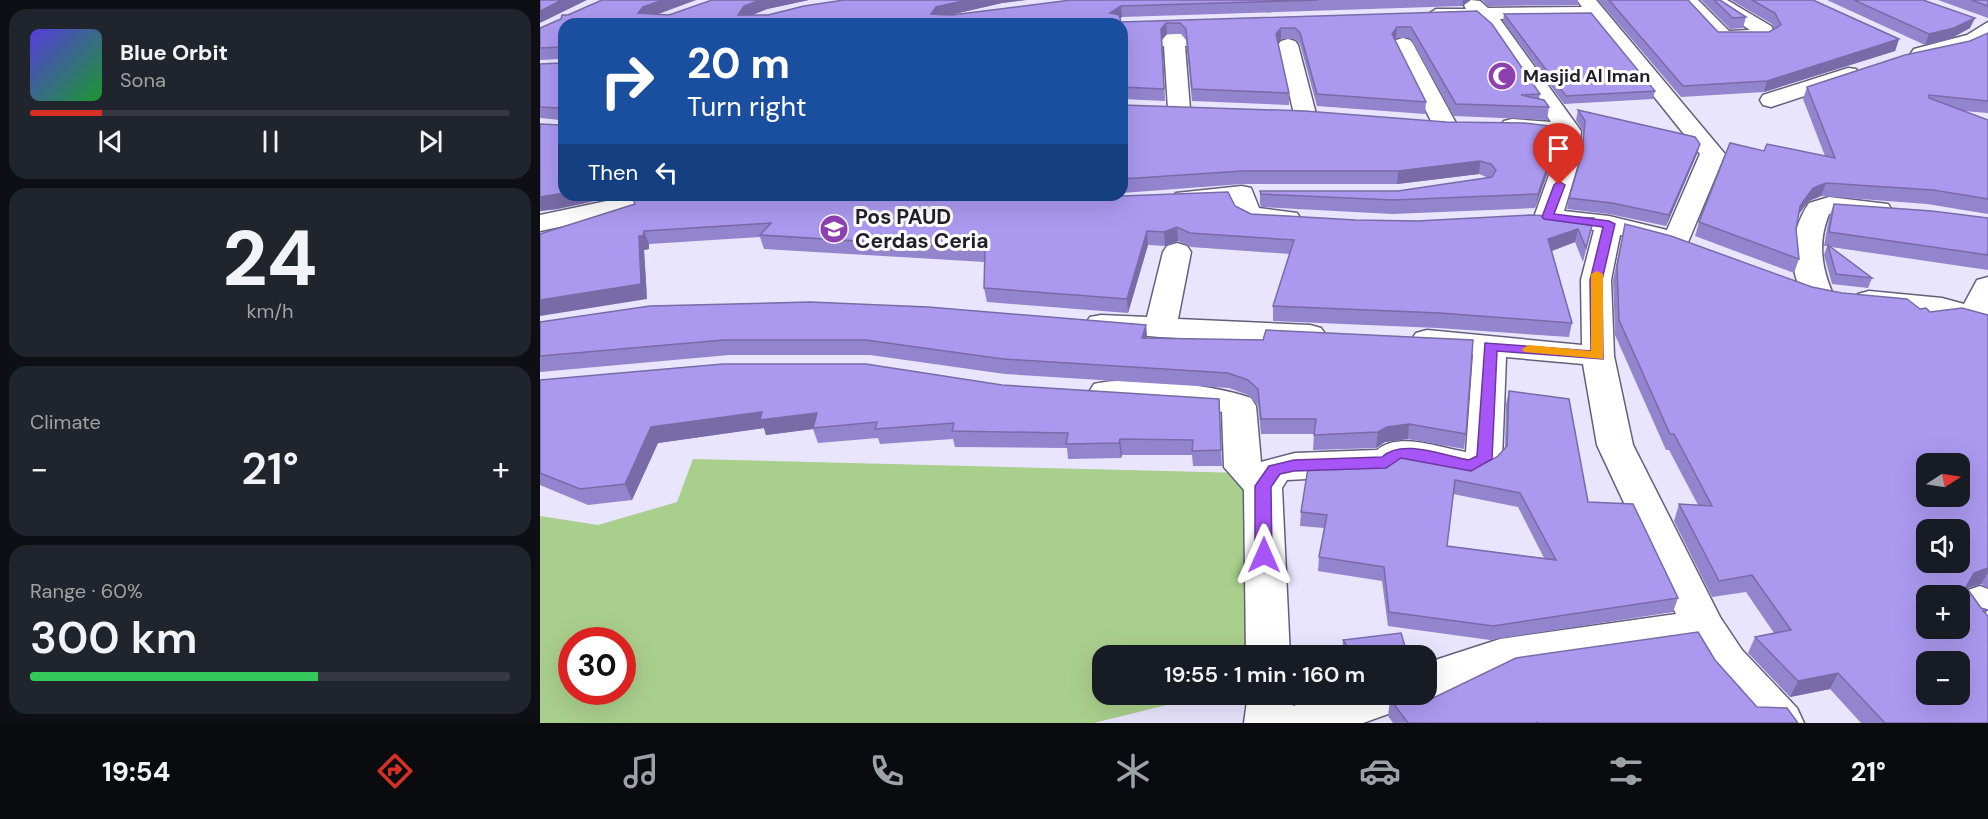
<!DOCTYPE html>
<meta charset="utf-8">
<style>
body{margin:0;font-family:"DM Sans",sans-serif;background:#20242c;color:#f1f3f6;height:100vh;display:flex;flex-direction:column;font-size:22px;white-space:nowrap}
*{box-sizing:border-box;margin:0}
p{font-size:20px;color:#9ea1a6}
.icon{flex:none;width:33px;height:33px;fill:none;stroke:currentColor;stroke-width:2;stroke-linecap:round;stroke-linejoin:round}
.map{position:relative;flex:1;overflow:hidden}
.drawer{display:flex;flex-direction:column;gap:9px;padding:9px;background:#0d0f14;width:540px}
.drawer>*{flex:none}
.banner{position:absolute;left:18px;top:18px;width:570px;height:183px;border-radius:18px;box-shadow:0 6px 24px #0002;background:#1a4fa0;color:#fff;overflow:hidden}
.needle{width:39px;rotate:78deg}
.buttons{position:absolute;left:1376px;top:453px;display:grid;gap:12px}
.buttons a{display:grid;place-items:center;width:54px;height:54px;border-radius:12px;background:#171b24;box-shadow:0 6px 24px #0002;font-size:30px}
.speed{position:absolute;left:18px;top:627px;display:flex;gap:12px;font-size:30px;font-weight:700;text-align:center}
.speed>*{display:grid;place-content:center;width:78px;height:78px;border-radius:50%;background:#171b24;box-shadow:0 6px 24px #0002;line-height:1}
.speed .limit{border:9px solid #d22;background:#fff;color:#111}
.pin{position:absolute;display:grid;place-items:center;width:51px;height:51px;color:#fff;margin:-62px -26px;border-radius:50% 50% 50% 0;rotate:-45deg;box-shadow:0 0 6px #0007}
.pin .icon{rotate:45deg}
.me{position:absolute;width:66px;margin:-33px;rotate:0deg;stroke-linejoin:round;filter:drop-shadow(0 0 4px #0008)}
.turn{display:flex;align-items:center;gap:21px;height:126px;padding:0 30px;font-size:27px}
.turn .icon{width:78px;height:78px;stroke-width:2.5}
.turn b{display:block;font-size:42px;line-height:51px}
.then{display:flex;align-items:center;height:57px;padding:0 30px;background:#0003;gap:12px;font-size:22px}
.big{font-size:45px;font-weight:600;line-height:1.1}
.drawer .widget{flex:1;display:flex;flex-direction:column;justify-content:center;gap:9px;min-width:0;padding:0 21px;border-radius:18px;background:#20242c}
.drawer .dial{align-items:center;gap:0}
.dial b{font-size:78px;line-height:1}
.song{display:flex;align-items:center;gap:18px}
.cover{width:72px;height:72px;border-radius:9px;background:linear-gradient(135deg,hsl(250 70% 55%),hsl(130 70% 35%))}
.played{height:6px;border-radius:3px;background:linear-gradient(90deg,#d93025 15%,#363941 15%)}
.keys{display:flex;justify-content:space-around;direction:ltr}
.heat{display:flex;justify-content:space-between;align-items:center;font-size:33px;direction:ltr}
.charge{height:9px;border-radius:4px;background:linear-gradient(90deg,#34c759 60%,#363941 0)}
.trip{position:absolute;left:552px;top:645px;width:345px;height:60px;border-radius:18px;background:#171b24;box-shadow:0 6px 24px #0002;font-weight:600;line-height:60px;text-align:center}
.menu{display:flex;height:96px;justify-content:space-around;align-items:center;background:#090b0e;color:#9ea1a6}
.menu .icon{width:42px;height:42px}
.menu .on{color:#d93025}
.menu b{font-size:27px;color:#f1f3f6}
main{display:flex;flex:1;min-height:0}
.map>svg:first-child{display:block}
.green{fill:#a9cf8d;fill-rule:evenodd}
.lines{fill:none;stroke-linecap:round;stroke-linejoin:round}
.minor-casing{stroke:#645f7a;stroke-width:3}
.minor{fill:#fff;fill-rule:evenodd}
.wall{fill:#9384ce;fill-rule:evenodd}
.shaded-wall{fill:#786ba7}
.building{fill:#ab99ef;stroke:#786ba7;stroke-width:1.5;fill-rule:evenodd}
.route{fill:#a855f7;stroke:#6d37a1;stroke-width:1.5}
.slow{fill:#f59e0b}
.labels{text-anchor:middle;stroke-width:6;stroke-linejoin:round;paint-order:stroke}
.far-poi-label{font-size:18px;font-weight:bold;fill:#211f2b;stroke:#fff;text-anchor:start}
.poi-label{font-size:21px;font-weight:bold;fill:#211f2b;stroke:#fff;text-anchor:start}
</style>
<main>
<section class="drawer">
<div class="widget">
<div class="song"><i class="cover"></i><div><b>Blue Orbit</b><p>Sona</p></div></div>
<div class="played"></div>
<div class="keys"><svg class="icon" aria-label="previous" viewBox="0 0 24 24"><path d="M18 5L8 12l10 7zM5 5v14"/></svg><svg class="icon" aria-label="pause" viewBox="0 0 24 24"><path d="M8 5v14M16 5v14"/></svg><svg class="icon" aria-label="next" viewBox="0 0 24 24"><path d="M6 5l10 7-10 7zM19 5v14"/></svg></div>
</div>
<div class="widget dial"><b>24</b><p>km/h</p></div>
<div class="widget"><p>Climate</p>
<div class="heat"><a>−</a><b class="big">21°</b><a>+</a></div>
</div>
<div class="widget"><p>Range · 60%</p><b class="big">300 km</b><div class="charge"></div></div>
</section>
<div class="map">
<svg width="1448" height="723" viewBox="0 0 1448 723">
<rect width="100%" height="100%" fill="#e9e5fe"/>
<path class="green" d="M153,459L706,473V655L562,656V694L667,695L554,723H0V516L58,525L137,502ZM32,640H82V692H32Z"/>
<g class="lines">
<g class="minor-casing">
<g id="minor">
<path d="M931,0L940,1L948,8L1042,7L1037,0H1056L1185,154L1146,247L1136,249L1080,235L1071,280L1074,356L1093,445L1180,617L1202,650L1257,708L1264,723H1211L1170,676L1153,647L961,675L886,701L871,696L865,708L823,723H704L708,694H754L753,706L788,694H886V663L960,639L1136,614L1057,445L1043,364L966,357L962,459C942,492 895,472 864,466L859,471L846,475L747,480L742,488L750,656H706L704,490L684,467L682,412L653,406L566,403L554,400L549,392L554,384C592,375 674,385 711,398L716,406L721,462L755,453L837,450C858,431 901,448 926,452L933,354L876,347L871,340L876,333L887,330L1042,345L1041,280L1054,230L998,223L994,217L1013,164L1017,137L964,131L960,126L964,121L972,119L1011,122L952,33L938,20L896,21L887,15L896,9H926L924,5ZM1051,18L1160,154L1127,230L1069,216L1024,211L1038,164L1041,131L960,19Z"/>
<path d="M1139,0H1158L1189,31L1210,30L1165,0H1187L1231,26L1236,35L1233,39L1226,41H1177Z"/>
<path d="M1448,22V38L1441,43L1381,59L1374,57L1371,53L1374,49L1427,35Z"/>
<path d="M691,32L698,34L701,38L698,42L645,46L650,109L647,114H631L628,109L624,46L582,48V36Z"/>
<path d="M863,38L870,40L873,44L917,125L913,130H897L893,125L853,44L856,40Z"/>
<path d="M748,39L755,41L758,45L776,114L773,119H757L754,114L738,45L741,41Z"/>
<path d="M1308,68L1316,69L1319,74L1316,79L1231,107L1223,105L1220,100L1223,95Z"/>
<path d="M702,186L711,188L719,208L757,213L761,219L757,225C739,229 715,225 697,221L691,203L645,207L636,205L632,199L636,193Z"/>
<path d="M95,195H180L176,201L123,205L0,231V215Z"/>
<path d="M1289,197L1348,204L1352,210L1348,216L1339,218L1289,214C1278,242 1281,265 1292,292L1288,298L1277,301L1266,298C1246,270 1250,231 1269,203Z"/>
<path d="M637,243L647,246L651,252L638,319L770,325L781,328L786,335L781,342L770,345L620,337L550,331L545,324L550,317L561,315L607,317L623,252L627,246Z"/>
<path d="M1448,277V329L1400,316L1329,309L1318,306L1314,300L1318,294L1329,291L1402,298L1424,304L1437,280Z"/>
<path d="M1440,586L1448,589V628L1433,623L1419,604L1425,591Z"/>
</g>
</g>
<use href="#minor" class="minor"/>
</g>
<g class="wall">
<path d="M156,0L116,15H129L172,0H269L227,9L212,15H228L304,0H486L462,3L410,15L531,0H929L922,6L582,17L580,18L581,22L937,11L1000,94L999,99L1009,107L1007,120L914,116L870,38H856L855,40L886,102L885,114L777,106L760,44L755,39H741L738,43L749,93V105L652,101L646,40L641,34H627L622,40L625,101L582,99V24H24L18,209L0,211V124L20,125V120L0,118V64L20,63V59L0,60V28L28,15Z"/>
<path d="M942,0H1038V5L948,6Z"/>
<path d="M1058,0H1148L1178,32H1229L1234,29L1232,24L1191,0H1273L1359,39L1355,51L1224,92L1141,97Z"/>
<path d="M1161,0H1180L1206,17L1203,28L1190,29Z"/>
<path d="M1287,0H1383L1430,28L1410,39L1385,45Z"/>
<path d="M1398,0H1448V18Z"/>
<path d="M964,14L1115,91L1113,99L1024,104L963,21Z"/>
<path d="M1448,33V113L1423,111L1448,120V214L1387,204L1281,196L1269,201L1258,215L1256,229L1259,259L1254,273L1155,236L1159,222L1224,151L1285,156L1263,99L1267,87L1430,41Z"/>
<path d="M582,105L1011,163L995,208L852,214L721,207L720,204V191H858L949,178L939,174L857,184H702L582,193Z"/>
<path d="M1038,110L1157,154L1126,226L1069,214L1027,209L1029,198L1041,159L1043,131L1036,120Z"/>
<path d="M95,204L695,206L711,214L815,220L877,221L1054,218L1043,262L1035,242L1012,251L1032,323L1029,337L898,328L733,321V306L750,254L651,247L638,241L625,246L608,245L588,313L447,302L444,288L445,262L224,249L220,237L109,244V249L104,250L107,299Z"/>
<path d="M1294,204L1448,218V270L1291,247L1332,278L1328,288L1292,284L1284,255L1287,246H1284L1289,217Z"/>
<path d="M1082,238L1272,287L1390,312L1448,314V588L1441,584L1427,588L1441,608L1448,610L1446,613L1448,723H1321L1290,689L1250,697L1208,653L1215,637L1234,633L1206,592L1172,597L1134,521L1139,504L1158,505L1129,450H1126L1075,335L1073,280Z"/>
<path d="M0,322L606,325L607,338L926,434L924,449L868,439L845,442L836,448L773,450L774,434H721L718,405L708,395L689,388L465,374L330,355H189L0,372Z"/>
<path d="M0,380L462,385L679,399L682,466H653L652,455H582L581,458L528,459L527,448L415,447L413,439L340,444L338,438L278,443L273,429L226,435L224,428L118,443L92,500L48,505L0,485Z"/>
<path d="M969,391L1048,502L1138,598L1133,612L950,640L848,626L842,581L778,571L779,557L784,528L760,526L761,512L919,466L945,463L957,457L965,448L966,404ZM913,494L978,507L1004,558L907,546Z"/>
<path d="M803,640L868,656H805L802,651Z"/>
<path d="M1175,660L1217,707L1258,723H853L848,716L850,699L887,701Z"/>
</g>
<g class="shaded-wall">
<path d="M22,0H47L0,23V11Z"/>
<path d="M123,0H156L106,18L98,13L103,7Z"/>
<path d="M220,0H269L227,9L207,17L198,15L204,6Z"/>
<path d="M427,0H486L462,3L397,18L391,14L396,7Z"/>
<path d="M923,0H929L922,6Z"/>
<path d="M581,6L582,17L571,24L570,13Z"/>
<path d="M1435,18L1430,28L1410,39L1385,45L1389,34Z"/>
<path d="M626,23L627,34L622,40L625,101L621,29Z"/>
<path d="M857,27L856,38L851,45L852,34Z"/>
<path d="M741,28V39L736,45V34Z"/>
<path d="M1359,39L1355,51L1224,92L1227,81Z"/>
<path d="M1160,144L1157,154L1126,226L1129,215Z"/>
<path d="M1013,151L1011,163L995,208L998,194Z"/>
<path d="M940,161L939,174L857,184L858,171Z"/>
<path d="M1286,183L1281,196L1269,201L1255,219L1260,206L1273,188Z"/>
<path d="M24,193V195H84L18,209L0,211V197Z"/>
<path d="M637,227L638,241L625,246L624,232Z"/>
<path d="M1038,229L1035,242L1006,253L1008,239Z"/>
<path d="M104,231L109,244V249L104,250L107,299L0,316V300L99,236Z"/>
<path d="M607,231L608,245L588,313L587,299Z"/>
<path d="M606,325L607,339L602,338Z"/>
<path d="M222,412L277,413L273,428V429L226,435L224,428L118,443L92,500L85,484L111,427Z"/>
<path d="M869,424L868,439L845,442L836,448L838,432L847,427Z"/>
<path d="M580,439L582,455L581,458L579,443Z"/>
<path d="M1448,568V572L1441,584L1424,589L1434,573Z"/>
<path d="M1298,673L1290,689L1250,697L1258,681Z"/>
</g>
<g class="building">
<path d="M0,0H22L0,11Z"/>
<path d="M62,0H123L103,7L98,13L129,15L172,0H220L204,6L198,15H228L264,6L304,0H427L396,7L391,14L412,15L531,0H778L581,6L570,13L579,15L581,22L937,11L952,24L1000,94L981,95L1004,100L1009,107L916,104L871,27H857L852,34L886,102L777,94L760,33L755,28H741L736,34L749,93L652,89L646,29L640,23H626L621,29L624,89L582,87V24H24V193L0,197V124L20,125L21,108L0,107V64L20,63L21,47L0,48V28L21,19L22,15H28Z"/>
<path d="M1069,0H1148L1178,32H1229L1241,25L1235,13L1212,0H1273L1359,39L1227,81L1143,86Z"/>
<path d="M1174,0H1180L1206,17L1193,18Z"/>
<path d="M1314,0H1383L1435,18L1414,28L1389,34Z"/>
<path d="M1431,0H1448V6Z"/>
<path d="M1051,13L1115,91L1026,96L964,14Z"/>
<path d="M1448,33V101L1389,95V98L1448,120V199L1393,190L1286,183L1273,188L1260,206L1256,229L1259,259L1159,222L1190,143L1224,151L1227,144L1295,158L1267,87L1365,55L1430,41Z"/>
<path d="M582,105L765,111L906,122L985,123L1017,127L1013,151L998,194L853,200L721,194L720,191H858L952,177L956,170L951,164L940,161L858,171H702L582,179Z"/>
<path d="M1038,110L1155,137L1160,144L1129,215L1072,203L1029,198L1042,154L1045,121Z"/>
<path d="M688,192L695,206L711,214L815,220L877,221L990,215L1054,218L1046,248L1038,229L1008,239L1032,323L900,313L733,306L754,240L650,233L637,227L624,232L607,231L587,299L444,288L445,249L220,235L231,223L104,231L103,236H99L101,284L0,300V234L95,204L93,199L113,195H454L528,198Z"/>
<path d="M1294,204L1392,211L1448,218V255L1289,232Z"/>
<path d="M1085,224L1131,236L1272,287L1302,293L1367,299L1380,309L1386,308L1390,312L1422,308L1448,315V568L1434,573L1426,587L1441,608L1448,610L1443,611L1448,616V723H1345L1298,673L1258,681L1215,637L1251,630L1212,575L1179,581L1139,504L1172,506L1134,434H1130L1079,320L1077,266ZM1386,464H1419V496H1386ZM1386,530H1419V562H1386ZM1386,596H1419V628H1386ZM1386,662H1419V694H1386Z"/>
<path d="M1288,245L1332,278L1296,274Z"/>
<path d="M270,302L388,307L606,325L602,338L723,340L726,330L933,340L926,434L869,424L847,427L838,432L774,435L776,419H721L718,389L708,380L688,373L463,359L326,340H184L0,356V322L110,306Z"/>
<path d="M183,364H326L462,385L679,399L681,450L652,451L653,440L580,439L579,443L526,444L528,433L412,431L414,423L335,429L337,422L273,428L277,413L220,420L222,412L111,427L85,484L40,489L0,473V380Z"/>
<path d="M969,391L1029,399L1048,502L1093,504L1138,598L953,626L849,612L844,567L779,557L787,515L761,512L768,468L847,464L866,455L919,466L945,463L957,457L967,446ZM915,480L980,493L1016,560L907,546Z"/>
<path d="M1158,632L1175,660L1217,707L1247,708L1258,723H998L997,722L996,723H868L850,699L862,694H885L887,701L976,658Z"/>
<path d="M861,633L868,656H814L803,640Z"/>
</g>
<path class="route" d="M1019,181L1025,185L1014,214L1069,221L1075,224L1062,280L1063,359L957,351L952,459L931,471L861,458L846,468L754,471L740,474L731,487L732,555L724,561L718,559L715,555V486L729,466L754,460L842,457C862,438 904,456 929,460L937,456L945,343L1051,351L1050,280L1063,227L1004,219L1002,217L1014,185Z"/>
<path class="slow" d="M1057,271L1063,274V359L984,352L982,349L989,345L1051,351V274Z"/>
<defs>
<g id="mosque-disc" transform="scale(1.5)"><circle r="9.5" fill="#8e40b1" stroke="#fff"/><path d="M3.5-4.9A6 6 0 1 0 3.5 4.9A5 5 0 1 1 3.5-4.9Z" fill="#fff"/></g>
<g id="school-disc" transform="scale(1.5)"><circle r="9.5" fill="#8e40b1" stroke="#fff"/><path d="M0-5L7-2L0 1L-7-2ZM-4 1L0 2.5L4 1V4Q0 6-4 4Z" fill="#fff"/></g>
</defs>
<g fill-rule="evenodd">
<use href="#mosque-disc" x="962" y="76"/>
<use href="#school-disc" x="294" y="229"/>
</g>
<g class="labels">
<g class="far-poi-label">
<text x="983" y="82">Masjid Al Iman</text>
</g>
<g class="poi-label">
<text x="315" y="224">Pos PAUD<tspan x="315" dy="24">Cerdas Ceria</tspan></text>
</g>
</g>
</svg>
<div class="buttons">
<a><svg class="needle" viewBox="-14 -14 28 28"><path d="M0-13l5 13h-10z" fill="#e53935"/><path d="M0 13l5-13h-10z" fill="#9ea1a6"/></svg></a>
<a><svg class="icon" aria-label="sound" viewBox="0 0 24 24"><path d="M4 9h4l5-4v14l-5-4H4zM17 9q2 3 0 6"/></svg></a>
<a>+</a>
<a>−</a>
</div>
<div class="speed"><div class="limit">30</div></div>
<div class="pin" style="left:1019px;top:185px;background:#d93025"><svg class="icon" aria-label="arrive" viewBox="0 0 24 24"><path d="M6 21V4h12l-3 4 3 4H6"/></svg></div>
<svg class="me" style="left:724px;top:555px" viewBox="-20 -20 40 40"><path d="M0-17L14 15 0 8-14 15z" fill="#a855f7" stroke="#fff" stroke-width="4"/></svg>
<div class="trip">19:55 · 1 min · 160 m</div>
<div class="banner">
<div class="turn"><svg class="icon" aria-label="right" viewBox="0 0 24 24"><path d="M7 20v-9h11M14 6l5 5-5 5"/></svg><div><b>20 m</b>Turn right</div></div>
<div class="then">Then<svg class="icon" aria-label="left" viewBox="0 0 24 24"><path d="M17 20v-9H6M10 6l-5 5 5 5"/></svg></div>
</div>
</div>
</main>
<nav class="menu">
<b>19:54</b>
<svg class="icon on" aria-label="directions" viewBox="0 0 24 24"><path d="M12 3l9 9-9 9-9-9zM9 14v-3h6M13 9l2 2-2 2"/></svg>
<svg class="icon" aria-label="music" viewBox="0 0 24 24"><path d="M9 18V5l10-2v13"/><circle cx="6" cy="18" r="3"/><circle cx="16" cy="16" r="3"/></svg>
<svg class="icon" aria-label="phone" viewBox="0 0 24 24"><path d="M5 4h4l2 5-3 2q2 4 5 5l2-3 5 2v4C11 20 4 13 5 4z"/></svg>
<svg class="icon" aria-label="climate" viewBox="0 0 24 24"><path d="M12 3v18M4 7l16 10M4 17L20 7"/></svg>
<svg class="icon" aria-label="car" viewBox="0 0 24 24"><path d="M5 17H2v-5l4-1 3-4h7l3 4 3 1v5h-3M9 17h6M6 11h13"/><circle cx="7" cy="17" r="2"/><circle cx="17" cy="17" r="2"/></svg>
<svg class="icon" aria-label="filters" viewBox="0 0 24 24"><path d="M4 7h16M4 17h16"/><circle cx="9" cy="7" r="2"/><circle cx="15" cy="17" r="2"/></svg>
<b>21°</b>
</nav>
